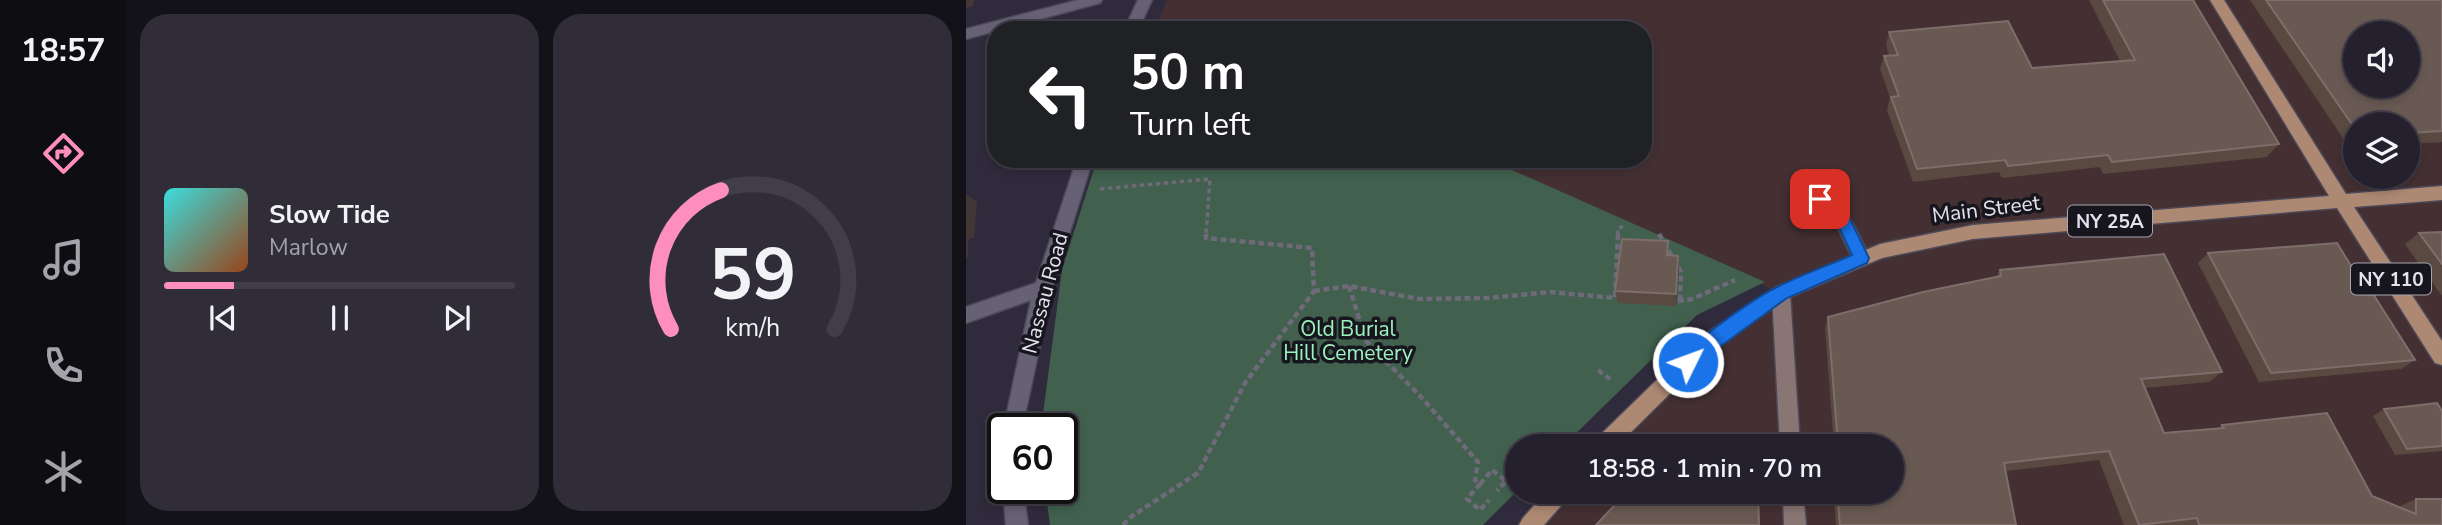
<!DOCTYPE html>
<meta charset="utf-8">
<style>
body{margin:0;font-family:"Nunito Sans",sans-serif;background:#302d39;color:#f1f3f6;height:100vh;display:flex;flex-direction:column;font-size:26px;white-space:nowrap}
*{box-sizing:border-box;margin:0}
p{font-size:23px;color:#a3a3aa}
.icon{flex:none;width:38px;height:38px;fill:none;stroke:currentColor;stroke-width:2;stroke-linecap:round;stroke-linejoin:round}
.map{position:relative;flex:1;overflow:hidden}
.panel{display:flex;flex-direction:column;gap:14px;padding:14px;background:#141219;width:840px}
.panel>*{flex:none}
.guide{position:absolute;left:21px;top:21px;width:665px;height:147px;border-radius:28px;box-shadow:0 4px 10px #0003,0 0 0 2px #413e49;background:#202124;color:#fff;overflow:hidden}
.tools{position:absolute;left:1377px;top:21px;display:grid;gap:14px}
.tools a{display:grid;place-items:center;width:77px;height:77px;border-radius:50%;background:#24202d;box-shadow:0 4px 10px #0003,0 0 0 2px #413e49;font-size:35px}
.speed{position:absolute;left:21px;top:413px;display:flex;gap:14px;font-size:35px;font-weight:700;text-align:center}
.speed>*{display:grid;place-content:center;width:91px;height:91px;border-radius:50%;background:#24202d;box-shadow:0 4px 10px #0003,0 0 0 2px #413e49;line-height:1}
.speed .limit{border:4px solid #111;border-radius:10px;background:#fff;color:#111}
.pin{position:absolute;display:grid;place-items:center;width:60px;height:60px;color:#fff;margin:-30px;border-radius:14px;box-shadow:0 4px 10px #0006}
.me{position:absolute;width:77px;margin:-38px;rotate:48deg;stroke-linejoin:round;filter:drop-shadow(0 0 5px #0008)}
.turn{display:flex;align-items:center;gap:24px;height:147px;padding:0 28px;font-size:32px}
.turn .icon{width:91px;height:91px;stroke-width:2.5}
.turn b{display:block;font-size:49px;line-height:60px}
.panel .card{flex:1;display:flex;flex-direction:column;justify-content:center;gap:10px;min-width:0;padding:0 24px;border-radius:28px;background:#302d39}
.panel .dial{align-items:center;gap:0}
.dial svg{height:182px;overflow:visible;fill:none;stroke:#413e49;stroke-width:7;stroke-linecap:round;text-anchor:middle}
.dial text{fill:#f1f3f6;stroke:none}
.song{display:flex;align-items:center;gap:21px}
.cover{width:84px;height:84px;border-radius:10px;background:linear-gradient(135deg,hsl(180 70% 55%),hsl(20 70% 35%))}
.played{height:7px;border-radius:4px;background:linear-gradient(90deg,#fd8ebe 20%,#413e49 20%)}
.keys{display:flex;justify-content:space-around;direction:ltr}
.panel .tiles{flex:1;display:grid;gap:14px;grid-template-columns:repeat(2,1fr)}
.trip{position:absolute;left:539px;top:434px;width:399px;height:70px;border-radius:35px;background:#24202d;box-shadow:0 4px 10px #0003,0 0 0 2px #413e49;font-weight:600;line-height:70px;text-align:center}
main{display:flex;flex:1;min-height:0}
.tab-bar{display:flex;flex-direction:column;width:126px;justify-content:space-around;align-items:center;background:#0e0d12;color:#a3a3aa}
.tab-bar .icon{width:49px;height:49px}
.tab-bar .current{color:#fd8ebe}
.tab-bar b{font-size:32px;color:#f1f3f6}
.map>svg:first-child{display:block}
.commercial{fill:#443033;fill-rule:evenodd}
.green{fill:#41614e}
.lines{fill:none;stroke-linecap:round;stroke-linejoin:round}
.lane-casing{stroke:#4d4958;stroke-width:3}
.street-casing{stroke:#4d4958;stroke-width:3}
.secondary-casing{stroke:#4d4958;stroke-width:3}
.primary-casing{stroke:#4d4958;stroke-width:3}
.path-far1{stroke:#6f6a79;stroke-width:3.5;stroke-dasharray:4.5 3.5;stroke-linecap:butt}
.path{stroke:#6f6a79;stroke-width:4.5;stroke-dasharray:6 3.5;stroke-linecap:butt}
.lane{fill:#666175;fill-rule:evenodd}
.street{fill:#666175;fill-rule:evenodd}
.secondary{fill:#897574;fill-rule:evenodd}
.primary{fill:#ad8973;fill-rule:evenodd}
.wall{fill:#5a4940}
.shaded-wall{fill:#433637}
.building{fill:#695953;stroke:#7d6e6b;stroke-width:2;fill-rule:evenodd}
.route{fill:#1a73e8;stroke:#114b97;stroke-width:2}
.labels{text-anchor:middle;stroke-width:7;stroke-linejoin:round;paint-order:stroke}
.shield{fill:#17151d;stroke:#a7a4af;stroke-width:2}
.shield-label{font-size:19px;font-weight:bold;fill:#e5e2ed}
.street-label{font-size:21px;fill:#e5e2ed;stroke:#17151d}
.park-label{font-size:21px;fill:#9cf2bf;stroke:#17151d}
</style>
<main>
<nav class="tab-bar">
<b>18:57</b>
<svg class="icon current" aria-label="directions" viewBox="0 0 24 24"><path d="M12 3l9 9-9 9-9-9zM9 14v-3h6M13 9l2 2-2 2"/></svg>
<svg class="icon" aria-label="music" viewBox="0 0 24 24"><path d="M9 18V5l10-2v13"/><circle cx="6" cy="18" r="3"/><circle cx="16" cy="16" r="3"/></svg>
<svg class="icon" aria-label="phone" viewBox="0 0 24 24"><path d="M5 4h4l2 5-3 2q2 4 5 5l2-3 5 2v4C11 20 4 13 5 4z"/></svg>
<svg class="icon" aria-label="climate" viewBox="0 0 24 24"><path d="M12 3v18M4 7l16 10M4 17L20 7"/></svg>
</nav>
<section class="panel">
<div class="tiles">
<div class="card">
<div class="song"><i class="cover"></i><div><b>Slow Tide</b><p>Marlow</p></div></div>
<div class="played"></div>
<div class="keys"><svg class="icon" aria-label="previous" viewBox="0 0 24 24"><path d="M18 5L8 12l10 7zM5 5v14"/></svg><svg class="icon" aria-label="pause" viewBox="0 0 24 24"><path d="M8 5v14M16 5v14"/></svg><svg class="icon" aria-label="next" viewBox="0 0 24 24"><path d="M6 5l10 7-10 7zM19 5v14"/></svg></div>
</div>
<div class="card dial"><svg viewBox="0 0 100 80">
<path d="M14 69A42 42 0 1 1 86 69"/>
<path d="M14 69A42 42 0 0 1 36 8" stroke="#fd8ebe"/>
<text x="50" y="56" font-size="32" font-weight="700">59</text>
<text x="50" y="72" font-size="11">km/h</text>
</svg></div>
</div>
</section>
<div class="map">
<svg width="1476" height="525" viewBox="0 0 1476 525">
<rect width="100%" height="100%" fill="#302b3c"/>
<path class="commercial" d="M201,0H1476V525H570L601,492H926V446H642L747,343L814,293L520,159H677V30H313L312,25L188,30ZM1390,33H1442V86H1390ZM1390,124H1442V177H1390Z"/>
<path class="green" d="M131,159H521L799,282L731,315L597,446H551V491L517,525H84L79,488H96V429H75L96,270Z"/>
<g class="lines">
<g class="lane-casing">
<path id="lane" d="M854,192C880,201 893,236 904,258L901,263L895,265L889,263L872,228L848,204L846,199L848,194Z"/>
</g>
<g class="street-casing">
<g id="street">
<path d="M112,0H136L134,3L0,39V29Z"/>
<path d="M172,0H186L172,30H158Z"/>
<path d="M111,159H127L86,288L56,429L37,431L65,300L0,323V307L70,283Z"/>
<path d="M37,488H57L62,525H40Z"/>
</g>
</g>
<g class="secondary-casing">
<g id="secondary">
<path d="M815,285L821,288L824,293L834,446H814L806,293L809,288Z"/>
<path d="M817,492H837L840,525H818Z"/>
</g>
</g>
<g class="primary-casing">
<g id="primary">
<path d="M1244,0H1258L1380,194L1476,186V200L1388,207L1476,341V365L1469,363L1371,208L1007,239L916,258L821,298L749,349L651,446H627L630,439L735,337L809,288L914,244L1007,225L1363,196Z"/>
<path d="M580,492H604L601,499L578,525H553L557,518Z"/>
</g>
</g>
<g class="path-far1">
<path d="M134,189L244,179L240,235"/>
<path d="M652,235V228L659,226"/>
</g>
<g class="path">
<path d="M693,234L715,272L714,301"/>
<path d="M383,286L400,341L457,399L512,462L509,480L514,484L501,499L514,510L523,500"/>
<path d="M348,291L383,286L453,299L522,298L584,292L649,298L652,234"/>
<path d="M712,301L726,299L769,280"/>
<path d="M632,370L644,379"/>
<path d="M514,484L526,470L540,481L531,491"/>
<path d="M157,525L166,516L232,473L279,383L348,291L346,248L240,238V234"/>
</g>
<use href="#lane" class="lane"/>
<use href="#street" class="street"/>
<use href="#secondary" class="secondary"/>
<use href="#primary" class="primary"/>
</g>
<g class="wall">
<path d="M1123,0H1227L1313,144L1301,157L1137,174L1134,167L1036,178L1033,172L947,182L921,110L924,97L914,69L918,56H923L920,45L923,32L1066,68L1154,61Z"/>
<path d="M1284,0H1476V142L1442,144V124H1390V147H1383Z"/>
<path d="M1476,232V296L1439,244L1453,233Z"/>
<path d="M1242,253L1403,295L1449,360L1435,369L1293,382L1232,263Z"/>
<path d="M713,268L710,306L652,303L649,291Z"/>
<path d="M1034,270L1256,372L1243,382L1179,388L1198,433L1252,428L1256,425L1406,496L1432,507L1450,499L1476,525H1158L1133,460L1040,471L1050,525H870L867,492H926V446H868L859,328L862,317L1030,277Z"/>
<path d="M1418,409L1476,411V451L1429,455L1407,416Z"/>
</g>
<g class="shaded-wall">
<path d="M0,0H8L7,6L0,8Z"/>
<path d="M0,194L11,202L8,237L2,240V257L0,258Z"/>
<path d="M712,256L713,268L710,306V294Z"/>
</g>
<g class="building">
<path d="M1137,0H1227L1313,144L1146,162L1142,155L1042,166L1039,160L951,169L925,97L933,96L918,56L932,55L923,32L1042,21L1066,68L1169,60Z"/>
<path d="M1300,0H1476V131L1442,133V124H1390V130ZM1390,33H1442V86H1390Z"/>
<path d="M30,43V70L25,71V44Z"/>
<path d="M1476,232V264L1453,233Z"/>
<path d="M656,239L702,241L701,255L712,256L710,294L649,291Z"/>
<path d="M1371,243L1403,295L1407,294L1449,360L1305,373L1242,253Z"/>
<path d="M1198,254L1256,372L1175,379L1198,433L1258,428L1256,425L1361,413L1406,496L1450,514V499H1476V525H1233L1231,518L1173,525L1143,451L1038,463L1050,525H874L871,492H926V446H872L862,317L957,292L1035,276L1034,270Z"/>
<path d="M1471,403L1476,411V446L1441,449L1418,409Z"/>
<path d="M661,492H792L793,525H630Z"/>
</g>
<path class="route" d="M854,193L859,195L884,219L903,258L901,263L821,298L722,370L716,368L714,362C722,343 791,297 811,287C835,275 861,266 886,255L873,227L846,199Z"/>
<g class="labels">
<g class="shield">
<rect x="1102" y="205.5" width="84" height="31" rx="5"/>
<rect x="1385" y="263.5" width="80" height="31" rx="5"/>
</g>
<g class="shield-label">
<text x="1144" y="228">NY 25A</text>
<text x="1425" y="286">NY 110</text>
</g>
<g class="street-label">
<text transform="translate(1020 209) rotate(-7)" y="7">Main Street</text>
<text transform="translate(79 293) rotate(-75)" y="7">Nassau Road</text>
</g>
<g class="park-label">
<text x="382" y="336">Old Burial<tspan x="382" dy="24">Hill Cemetery</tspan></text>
</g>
</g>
</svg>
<div class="tools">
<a><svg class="icon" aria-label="sound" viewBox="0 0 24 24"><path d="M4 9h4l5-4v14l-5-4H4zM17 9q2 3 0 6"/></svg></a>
<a><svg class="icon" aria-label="layers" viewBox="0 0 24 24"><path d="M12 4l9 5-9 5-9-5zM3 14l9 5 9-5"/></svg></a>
</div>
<div class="speed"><div class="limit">60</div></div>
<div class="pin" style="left:854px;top:199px;background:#d93025"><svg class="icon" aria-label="arrive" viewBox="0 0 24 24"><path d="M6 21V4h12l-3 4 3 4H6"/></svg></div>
<svg class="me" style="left:722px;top:362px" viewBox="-20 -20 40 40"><circle r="17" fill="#1a73e8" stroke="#fff" stroke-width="3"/><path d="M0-11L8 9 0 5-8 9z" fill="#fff"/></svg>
<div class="trip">18:58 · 1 min · 70 m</div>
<div class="guide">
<div class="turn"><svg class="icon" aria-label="left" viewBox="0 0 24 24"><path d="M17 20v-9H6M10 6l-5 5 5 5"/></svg><div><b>50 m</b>Turn left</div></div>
</div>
</div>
</main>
